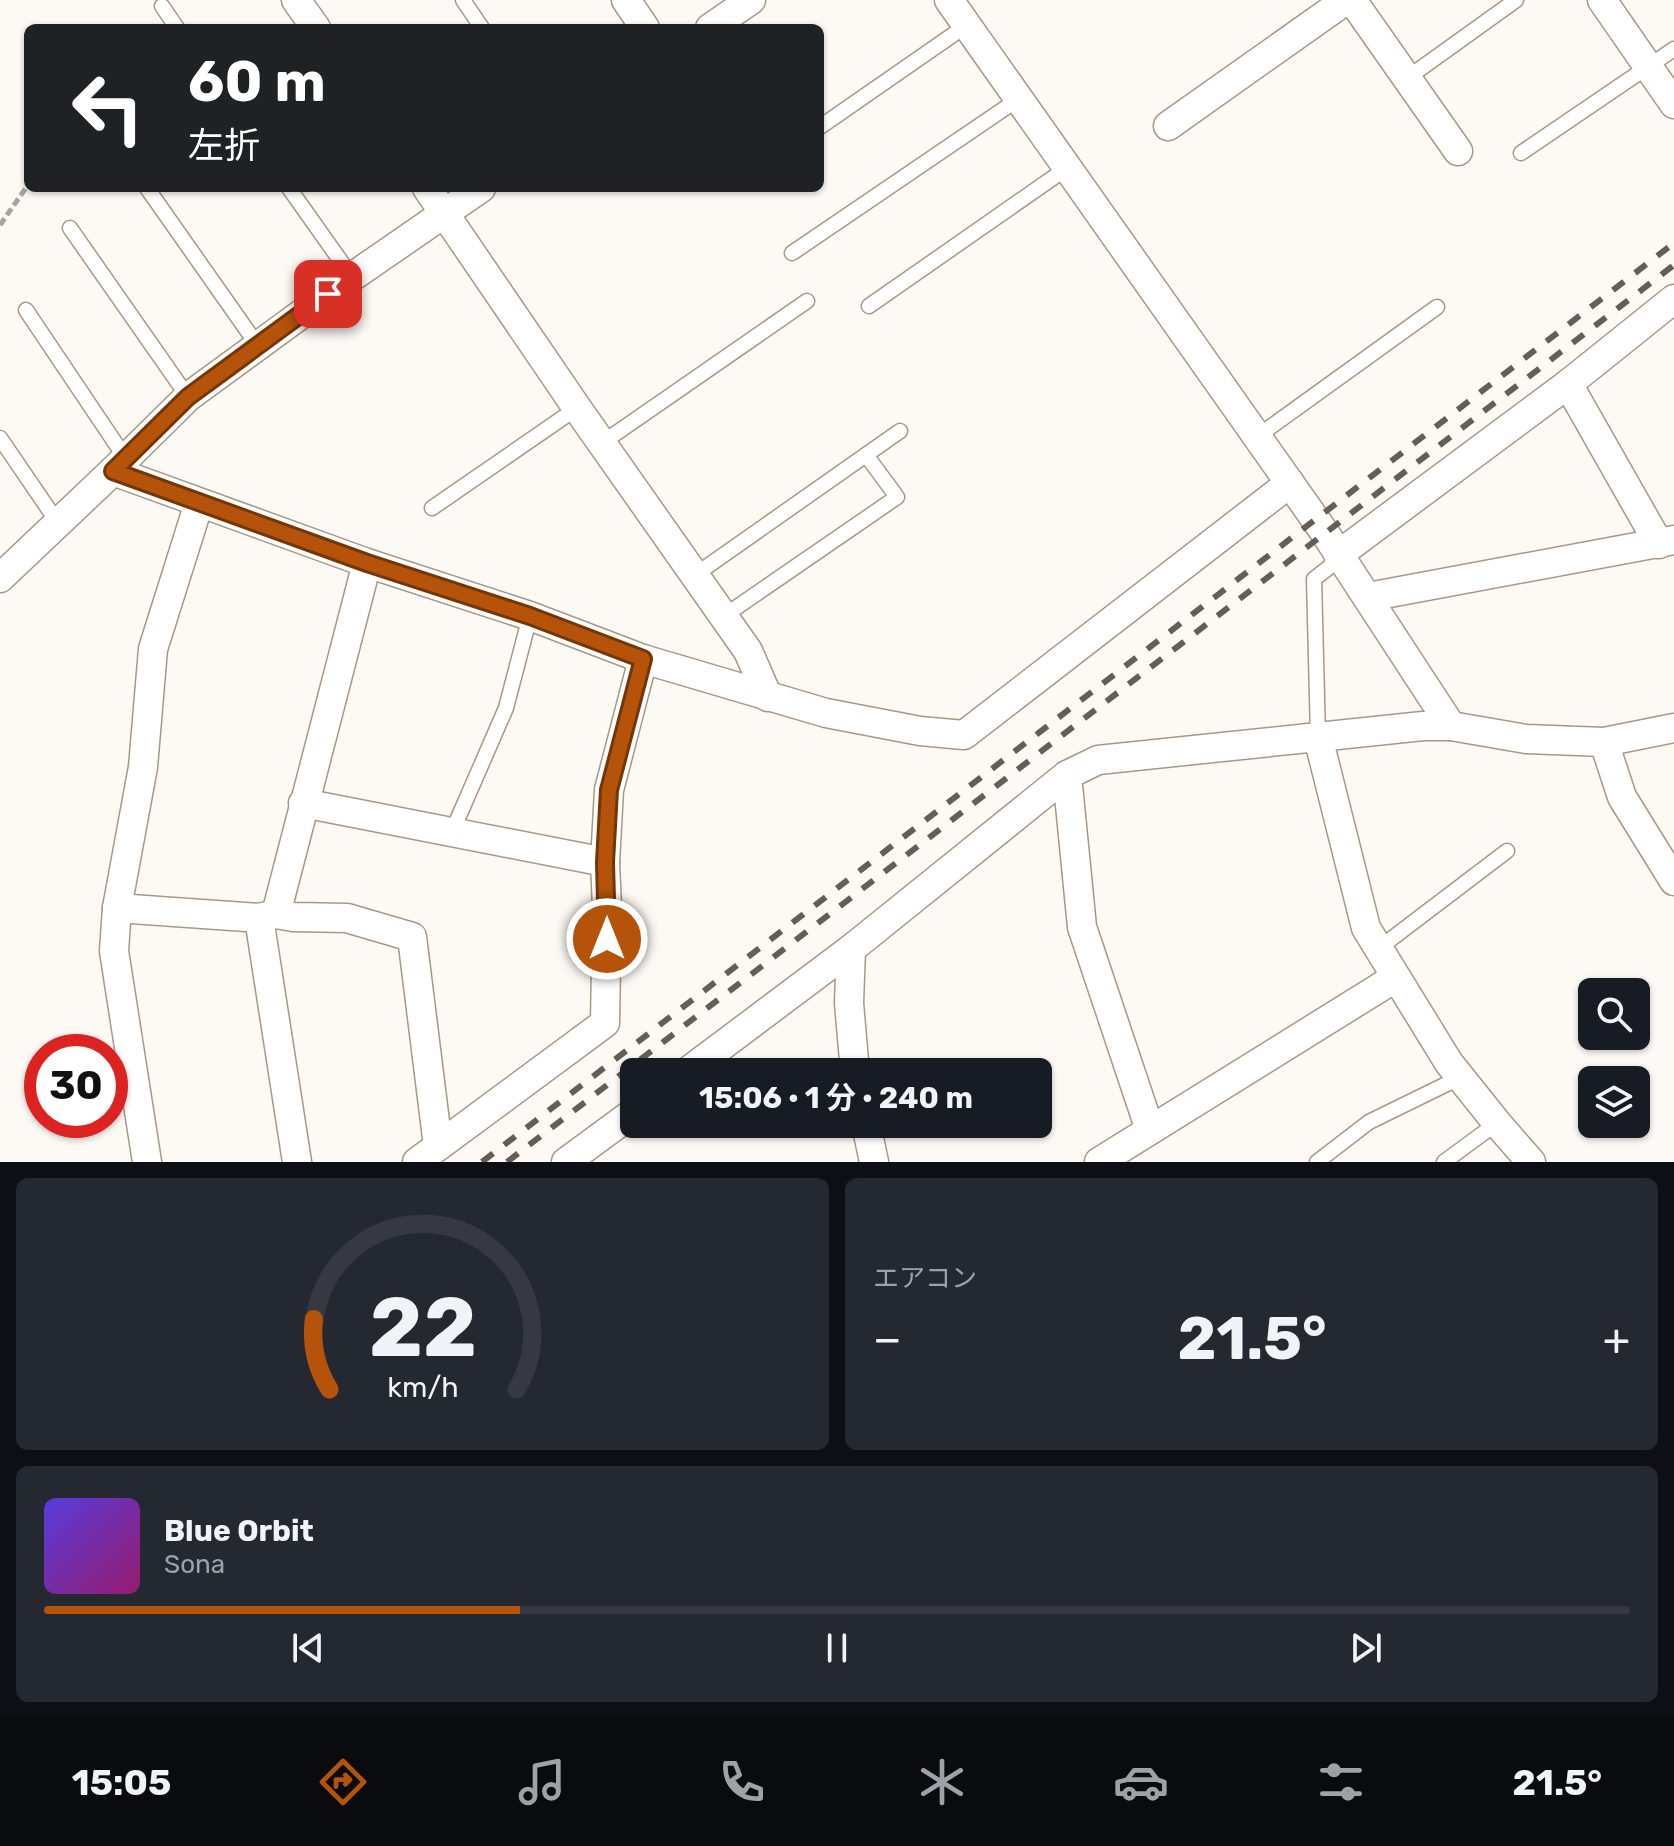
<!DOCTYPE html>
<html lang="ja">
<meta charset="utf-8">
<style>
body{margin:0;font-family:Rubik,"Noto Sans JP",sans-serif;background:#242831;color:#f1f3f6;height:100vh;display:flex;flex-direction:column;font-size:30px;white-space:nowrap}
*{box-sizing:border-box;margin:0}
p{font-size:26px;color:#9ea1a6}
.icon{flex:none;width:44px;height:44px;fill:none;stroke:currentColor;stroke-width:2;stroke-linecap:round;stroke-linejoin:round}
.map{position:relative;height:1162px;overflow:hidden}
.panel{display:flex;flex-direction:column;gap:16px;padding:16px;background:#0d0f14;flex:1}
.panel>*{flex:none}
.guide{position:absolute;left:24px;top:24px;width:800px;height:168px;border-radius:12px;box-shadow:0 2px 6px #0004;background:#202124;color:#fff;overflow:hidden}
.buttons{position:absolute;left:1578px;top:978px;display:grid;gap:16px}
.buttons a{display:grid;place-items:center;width:72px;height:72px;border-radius:12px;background:#171b24;box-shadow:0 2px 6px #0004;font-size:40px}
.speed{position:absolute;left:24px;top:1034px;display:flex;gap:16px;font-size:40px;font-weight:700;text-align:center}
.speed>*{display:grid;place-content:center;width:104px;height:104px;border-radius:50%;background:#171b24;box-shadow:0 2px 6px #0004;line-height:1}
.speed .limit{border:12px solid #d22;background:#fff;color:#111}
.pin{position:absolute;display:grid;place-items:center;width:68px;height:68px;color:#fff;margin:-34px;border-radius:16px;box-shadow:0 4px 12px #0006}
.me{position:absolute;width:88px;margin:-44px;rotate:0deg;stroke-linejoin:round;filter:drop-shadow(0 0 6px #0008)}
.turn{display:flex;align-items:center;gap:28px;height:168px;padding:0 32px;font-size:36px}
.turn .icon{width:104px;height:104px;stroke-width:2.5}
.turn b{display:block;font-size:56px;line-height:68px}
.big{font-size:60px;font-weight:700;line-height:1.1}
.panel .widget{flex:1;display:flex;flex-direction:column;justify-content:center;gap:12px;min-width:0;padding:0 28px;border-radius:12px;background:#242831}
.panel .dial{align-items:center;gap:0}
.dial svg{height:208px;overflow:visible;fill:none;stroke:#363941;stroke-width:7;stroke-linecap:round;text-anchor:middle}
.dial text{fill:#f1f3f6;stroke:none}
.song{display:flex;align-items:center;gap:24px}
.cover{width:96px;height:96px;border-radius:12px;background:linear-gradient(135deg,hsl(250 70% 55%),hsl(320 70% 35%))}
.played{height:8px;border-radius:4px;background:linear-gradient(90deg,#b45309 30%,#363941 30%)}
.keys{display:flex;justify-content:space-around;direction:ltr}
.heat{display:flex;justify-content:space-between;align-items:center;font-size:44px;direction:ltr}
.panel .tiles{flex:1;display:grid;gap:16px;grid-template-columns:1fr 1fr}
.widget:last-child{grid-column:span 2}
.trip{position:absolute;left:620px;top:1058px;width:432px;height:80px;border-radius:12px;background:#171b24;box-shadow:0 2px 6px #0004;font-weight:700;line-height:80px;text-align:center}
.dock{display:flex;height:128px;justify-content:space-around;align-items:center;background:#090b0e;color:#9ea1a6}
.dock .icon{width:56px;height:56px}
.dock .current{color:#b45309}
.dock b{font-size:36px;color:#f1f3f6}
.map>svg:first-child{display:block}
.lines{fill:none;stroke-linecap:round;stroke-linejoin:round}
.lane-casing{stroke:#a99783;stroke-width:17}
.street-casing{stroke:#a99783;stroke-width:31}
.path{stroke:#a8a49d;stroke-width:5;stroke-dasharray:8 4;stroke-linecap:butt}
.lane{stroke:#fff;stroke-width:14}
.street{stroke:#fff;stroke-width:28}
.rail{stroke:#645e56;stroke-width:6;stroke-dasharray:14 14;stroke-linecap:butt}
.route-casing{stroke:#753606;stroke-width:20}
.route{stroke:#b45309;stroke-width:14}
</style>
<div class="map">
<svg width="1674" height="1162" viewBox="0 0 1674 1162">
<rect width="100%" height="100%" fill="#fdfaf5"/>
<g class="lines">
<g class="lane-casing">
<g id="lane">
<path d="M463,0L482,28"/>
<path d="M162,6L177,28"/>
<path d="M1406,79L1516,0"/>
<path d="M820,127L967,25"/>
<path d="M1521,153L1674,49"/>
<path d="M147,188L258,346"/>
<path d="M289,188L352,277"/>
<path d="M70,228L188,397"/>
<path d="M792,253L1017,100"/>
<path d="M869,306L1067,168"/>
<path d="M26,310L126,459"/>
<path d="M1258,436L1437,307"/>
<path d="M0,438L58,523"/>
<path d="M602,443L807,301"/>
<path d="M432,508L577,408"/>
<path d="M695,575L900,431"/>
<path d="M724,616L897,497L866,455"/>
<path d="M1318,737L1314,579L1341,558"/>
<path d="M452,832L506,708L530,616"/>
<path d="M1378,949L1507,851"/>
<path d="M1317,1162L1369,1122L1461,1077"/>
<path d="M1444,1162L1497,1123"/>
</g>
</g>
<g class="street-casing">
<g id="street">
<path d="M296,0L316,28"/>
<path d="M626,0L645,28"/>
<path d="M949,0L1325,533L1451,726"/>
<path d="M1352,0L1458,151"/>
<path d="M1602,0L1674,104"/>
<path d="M710,28L751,0"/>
<path d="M1168,126L1346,0"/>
<path d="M427,188L577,408L748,651L768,697"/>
<path d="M1568,384L1659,544"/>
<path d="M113,471L367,563L530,616L643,659L826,713L920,731L964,735L1290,483"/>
<path d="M1338,555L1568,384L1674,299"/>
<path d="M0,578L113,471L188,397L352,277L481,188"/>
<path d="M1368,597L1674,540"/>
<path d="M1604,742L1622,797L1674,881"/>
<path d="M1067,775L1082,927L1150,1130"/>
<path d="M303,803L605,862"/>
<path d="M117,908L259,918L276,914L293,917L347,918L412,937L438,1146"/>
<path d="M276,914L367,563"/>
<path d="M259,918L297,1162"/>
<path d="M851,949L849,1003L855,1072"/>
<path d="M687,1072L851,949L1067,775L1098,760L1318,737"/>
<path d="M866,1124L874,1162"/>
<path d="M147,1162L114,951L117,908L143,767L153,649L199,503"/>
<path d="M417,1162L605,1023L607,908L605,862L609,790L643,659"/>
<path d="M566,1162L634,1112"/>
<path d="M1099,1162L1395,978"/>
<path d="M1531,1162L1497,1123L1449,1063L1366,928L1318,737L1423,726H1451L1526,739L1604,742L1674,728"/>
</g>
</g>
<path class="path" d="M0,225L28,185"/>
<use href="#lane" class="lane"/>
<use href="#street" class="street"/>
<g class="rail">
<path d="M482,1162L1674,243"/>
<path d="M507,1162L1674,265"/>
</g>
</g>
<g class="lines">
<g class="route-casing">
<path id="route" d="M328,294L188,397L113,471L367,563L530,616L643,659L609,790L605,862L607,939"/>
</g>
<use href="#route" class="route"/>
</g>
</svg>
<div class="buttons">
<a><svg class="icon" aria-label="search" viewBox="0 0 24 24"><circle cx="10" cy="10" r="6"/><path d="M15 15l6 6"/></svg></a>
<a><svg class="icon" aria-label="layers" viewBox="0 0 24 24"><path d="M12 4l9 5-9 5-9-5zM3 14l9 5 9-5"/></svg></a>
</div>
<div class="speed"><div class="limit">30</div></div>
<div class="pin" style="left:328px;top:294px;background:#d93025"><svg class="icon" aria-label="arrive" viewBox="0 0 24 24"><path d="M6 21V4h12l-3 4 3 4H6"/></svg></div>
<svg class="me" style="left:607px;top:939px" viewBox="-20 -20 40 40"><circle r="17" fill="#b45309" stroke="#fff" stroke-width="3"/><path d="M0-11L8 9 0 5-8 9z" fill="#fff"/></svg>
<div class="trip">15:06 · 1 分 · 240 m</div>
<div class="guide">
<div class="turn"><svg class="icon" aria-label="left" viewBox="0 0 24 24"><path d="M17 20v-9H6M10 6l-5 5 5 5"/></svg><div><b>60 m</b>左折</div></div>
</div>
</div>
<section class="panel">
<div class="tiles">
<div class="widget dial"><svg viewBox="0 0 100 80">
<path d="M14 69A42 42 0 1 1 86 69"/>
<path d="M14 69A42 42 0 0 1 8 42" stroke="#b45309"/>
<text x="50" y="56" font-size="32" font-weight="700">22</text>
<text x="50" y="72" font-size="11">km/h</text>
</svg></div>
<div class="widget"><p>エアコン</p>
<div class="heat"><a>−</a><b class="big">21.5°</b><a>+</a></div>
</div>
<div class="widget">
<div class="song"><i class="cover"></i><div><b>Blue Orbit</b><p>Sona</p></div></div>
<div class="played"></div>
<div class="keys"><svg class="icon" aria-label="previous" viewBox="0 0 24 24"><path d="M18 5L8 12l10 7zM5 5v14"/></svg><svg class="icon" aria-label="pause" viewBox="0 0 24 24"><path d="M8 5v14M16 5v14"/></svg><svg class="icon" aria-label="next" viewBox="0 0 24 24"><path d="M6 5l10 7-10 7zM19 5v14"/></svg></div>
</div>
</div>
</section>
<nav class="dock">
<b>15:05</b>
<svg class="icon current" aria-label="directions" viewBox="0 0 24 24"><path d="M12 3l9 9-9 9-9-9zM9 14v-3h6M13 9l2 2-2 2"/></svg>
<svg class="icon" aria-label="music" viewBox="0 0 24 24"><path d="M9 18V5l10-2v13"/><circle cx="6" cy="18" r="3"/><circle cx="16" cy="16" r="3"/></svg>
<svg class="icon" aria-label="phone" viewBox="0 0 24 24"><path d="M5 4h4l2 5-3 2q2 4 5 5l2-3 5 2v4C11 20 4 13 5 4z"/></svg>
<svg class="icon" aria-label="climate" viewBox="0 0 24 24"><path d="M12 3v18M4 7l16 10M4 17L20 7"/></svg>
<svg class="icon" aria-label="car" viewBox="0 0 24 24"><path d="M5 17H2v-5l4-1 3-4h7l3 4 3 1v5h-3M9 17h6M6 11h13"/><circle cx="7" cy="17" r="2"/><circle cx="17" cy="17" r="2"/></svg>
<svg class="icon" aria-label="filters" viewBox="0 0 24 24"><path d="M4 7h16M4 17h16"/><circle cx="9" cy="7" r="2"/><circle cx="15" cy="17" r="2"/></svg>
<b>21.5°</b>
</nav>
